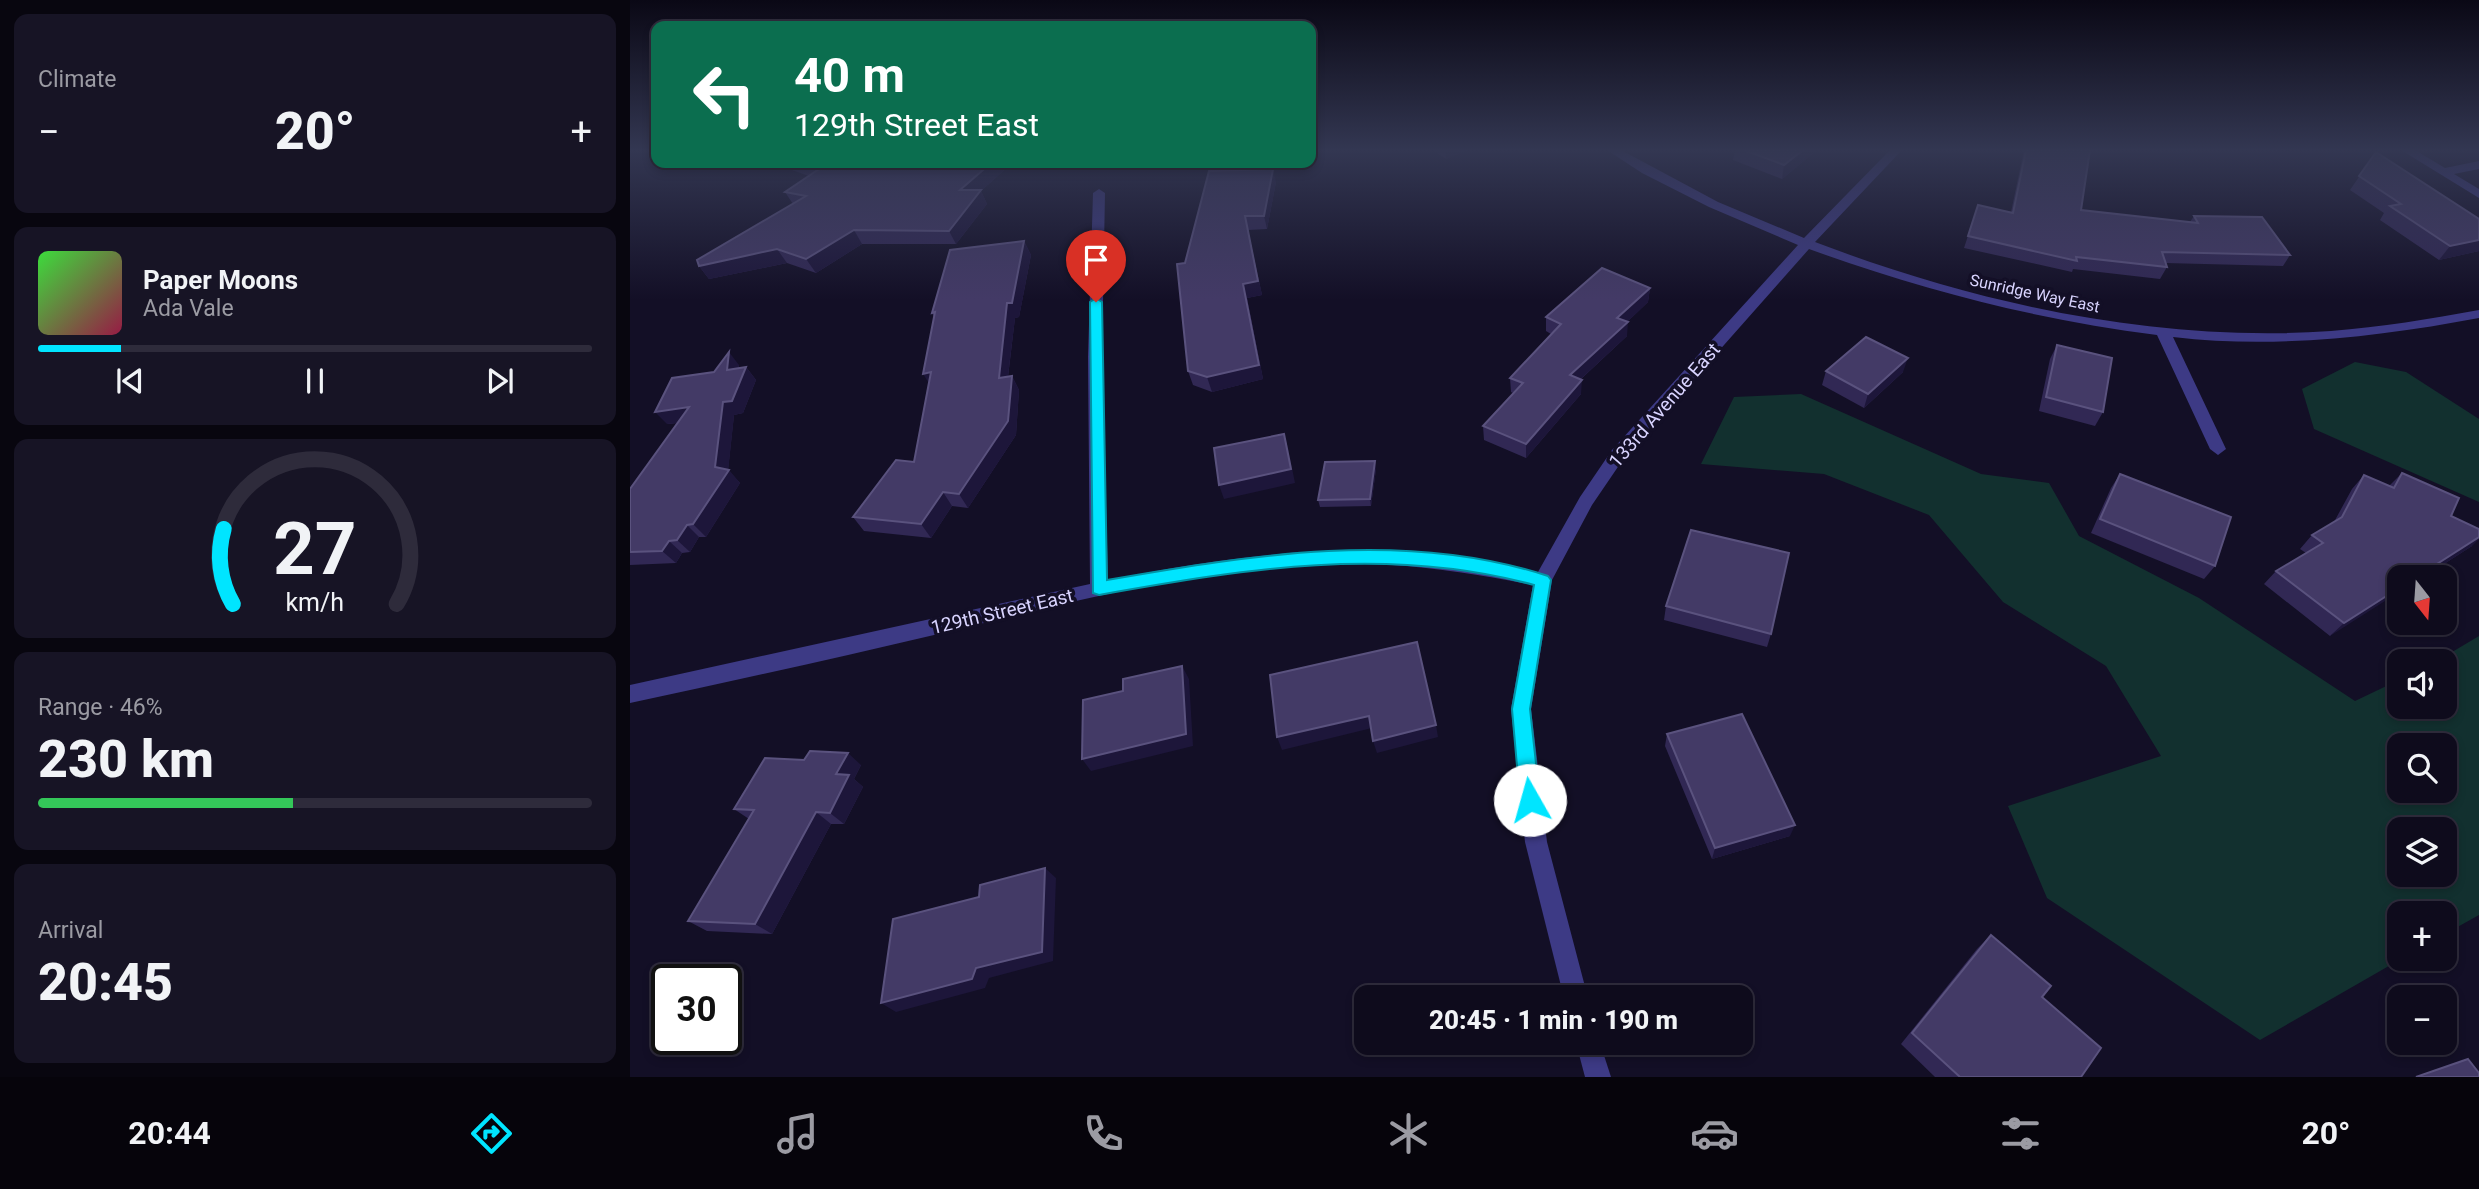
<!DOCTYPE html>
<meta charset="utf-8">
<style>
body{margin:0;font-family:Roboto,sans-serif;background:#171425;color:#f1f3f6;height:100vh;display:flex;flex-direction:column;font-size:26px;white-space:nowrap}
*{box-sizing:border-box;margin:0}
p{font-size:23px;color:#9b9ba3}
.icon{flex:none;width:38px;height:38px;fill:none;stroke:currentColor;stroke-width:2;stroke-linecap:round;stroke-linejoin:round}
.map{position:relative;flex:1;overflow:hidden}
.details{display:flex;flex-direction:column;gap:14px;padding:14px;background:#08060f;width:630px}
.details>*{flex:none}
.hud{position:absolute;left:21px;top:21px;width:665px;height:147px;border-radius:14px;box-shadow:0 4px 10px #0003,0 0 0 2px #2e2b3b;background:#0b6e4f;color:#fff;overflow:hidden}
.needle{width:46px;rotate:163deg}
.buttons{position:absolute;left:1757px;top:565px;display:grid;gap:14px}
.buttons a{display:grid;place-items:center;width:70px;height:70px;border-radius:14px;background:#0e0b1c;box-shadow:0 4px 10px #0003,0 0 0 2px #2e2b3b;font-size:35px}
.speed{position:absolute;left:21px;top:964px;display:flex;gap:14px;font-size:35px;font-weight:700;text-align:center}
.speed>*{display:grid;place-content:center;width:91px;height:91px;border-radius:50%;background:#0e0b1c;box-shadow:0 4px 10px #0003,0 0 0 2px #2e2b3b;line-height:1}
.speed .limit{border:4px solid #111;border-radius:10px;background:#fff;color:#111}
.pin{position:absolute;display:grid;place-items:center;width:60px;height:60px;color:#fff;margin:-72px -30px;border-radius:50% 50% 50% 0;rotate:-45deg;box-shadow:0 0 7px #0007}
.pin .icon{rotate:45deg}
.me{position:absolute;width:77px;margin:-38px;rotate:353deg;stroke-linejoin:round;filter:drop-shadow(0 0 5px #0008)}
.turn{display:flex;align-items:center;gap:24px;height:147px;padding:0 28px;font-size:32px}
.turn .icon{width:91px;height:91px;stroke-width:2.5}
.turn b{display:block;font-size:49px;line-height:60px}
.big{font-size:52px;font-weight:800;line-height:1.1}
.details .tile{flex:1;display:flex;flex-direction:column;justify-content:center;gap:10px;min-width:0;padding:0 24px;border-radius:14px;background:#171425}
.details .dial{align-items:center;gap:0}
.dial svg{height:182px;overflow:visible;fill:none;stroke:#2e2b3b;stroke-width:7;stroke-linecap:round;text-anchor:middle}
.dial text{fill:#f1f3f6;stroke:none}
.song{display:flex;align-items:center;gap:21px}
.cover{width:84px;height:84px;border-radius:10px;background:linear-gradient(135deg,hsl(120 70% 55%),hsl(340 70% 35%))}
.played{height:7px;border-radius:4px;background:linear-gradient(90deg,#00e5ff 15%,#2e2b3b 15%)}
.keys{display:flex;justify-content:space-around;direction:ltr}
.heat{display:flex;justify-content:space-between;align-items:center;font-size:38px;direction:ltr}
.charge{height:10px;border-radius:5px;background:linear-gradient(90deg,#34c759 46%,#2e2b3b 0)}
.trip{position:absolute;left:724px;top:985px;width:399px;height:70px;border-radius:14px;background:#0e0b1c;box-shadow:0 4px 10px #0003,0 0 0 2px #2e2b3b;font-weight:800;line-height:70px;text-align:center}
.menu{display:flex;height:112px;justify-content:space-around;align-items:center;background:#06040b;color:#9b9ba3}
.menu .icon{width:49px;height:49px}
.menu .active{color:#00e5ff}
.menu b{font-size:32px;color:#f1f3f6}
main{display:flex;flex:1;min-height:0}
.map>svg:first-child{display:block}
.green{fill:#12302f;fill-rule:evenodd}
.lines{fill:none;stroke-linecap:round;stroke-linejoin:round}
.minor{fill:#3d3a85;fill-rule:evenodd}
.wall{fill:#312854}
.shaded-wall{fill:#1d163a}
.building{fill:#433a66;stroke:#5a527e;stroke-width:2}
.route{fill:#00e5ff;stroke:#0095a6;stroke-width:2}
.labels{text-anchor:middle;stroke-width:7;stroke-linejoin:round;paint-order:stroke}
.far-street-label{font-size:16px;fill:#d9d4ff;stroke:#130f26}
.street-label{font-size:19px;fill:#d9d4ff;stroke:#130f26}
</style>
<main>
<section class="details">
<div class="tile"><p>Climate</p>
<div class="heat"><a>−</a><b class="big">20°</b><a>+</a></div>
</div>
<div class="tile">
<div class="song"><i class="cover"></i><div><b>Paper Moons</b><p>Ada Vale</p></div></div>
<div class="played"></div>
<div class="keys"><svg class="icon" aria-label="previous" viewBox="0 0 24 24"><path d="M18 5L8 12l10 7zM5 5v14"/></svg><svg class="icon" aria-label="pause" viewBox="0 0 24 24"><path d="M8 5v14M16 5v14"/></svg><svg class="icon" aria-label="next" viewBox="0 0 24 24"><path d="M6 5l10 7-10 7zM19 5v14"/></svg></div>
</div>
<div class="tile dial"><svg viewBox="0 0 100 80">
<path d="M14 69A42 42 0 1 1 86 69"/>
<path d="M14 69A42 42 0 0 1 10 36" stroke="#00e5ff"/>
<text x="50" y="56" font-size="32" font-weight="700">27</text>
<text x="50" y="72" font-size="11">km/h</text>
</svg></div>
<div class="tile"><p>Range · 46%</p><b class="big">230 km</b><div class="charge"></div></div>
<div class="tile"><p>Arrival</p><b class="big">20:45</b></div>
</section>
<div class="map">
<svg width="1849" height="1077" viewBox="0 0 1849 1077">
<rect width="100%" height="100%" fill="#130f26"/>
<g class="green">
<path d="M1725,362L1776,372L1849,419V502L1684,429L1672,389Z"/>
<path d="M1171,394L1351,474L1419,483L1449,536L1569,598L1725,701L1769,680V707H1815V662L1807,661L1849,636V915L1815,934V914H1769L1771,959L1630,1040L1417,898L1378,806L1531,756L1476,666L1373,602L1299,515L1194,474L1071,464L1104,397ZM1769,746H1815V791H1769ZM1769,830H1815V875H1769Z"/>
</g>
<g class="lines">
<g class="minor">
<path d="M977,150H991L1088,202L1174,238L1260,150H1272L1185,242C1347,304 1527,343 1701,331C1751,327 1800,319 1849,310V318C1748,337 1645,349 1543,337L1596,449L1588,455L1580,449L1527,335C1408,320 1292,290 1179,249L994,458L962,505L922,580L901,709L917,842L958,998H934L895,842L881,709L903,585C856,576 810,568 762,565C608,555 452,600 304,635C203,659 102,681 0,703V685L460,584L458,357L463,193L469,189L475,193L472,357L478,580C570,562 665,547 760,551C810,553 859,562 908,572L950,497L982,450L1168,245L1079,207L1012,173Z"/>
<path d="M1771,150H1785L1815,168L1849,161V169L1824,174L1849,189V198Z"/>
<path d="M946,1043H970L981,1077H955Z"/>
</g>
</g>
<g class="wall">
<path d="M803,150H838L816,159Z"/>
<path d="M1105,150H1187L1152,179L1103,160Z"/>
<path d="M1394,150H1460L1451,210L1560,222L1564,216L1660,255L1653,266L1535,263L1537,267L1530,279L1443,269L1442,272L1334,248L1348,205L1381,212Z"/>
<path d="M1746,152L1849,219V251L1809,260L1750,220L1754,213L1720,190Z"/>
<path d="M156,163H382L351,191L357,204L326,244H232L186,273L157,263L79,279L69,266L163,204L155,192L179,176L159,169Z"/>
<path d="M646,182L637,229L618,230L632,295L617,298L633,379L582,392L563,385L558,371L555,263Z"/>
<path d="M394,241L401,255L389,317L385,318L378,377L382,376L389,390L386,435L338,508L322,506L301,538L234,531L223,517L284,462L299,384L304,317L302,313Z"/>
<path d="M1020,288L1018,302L997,322V336L951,379V394L896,458L854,440L853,426L883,393L881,392L880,378L921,334L916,331V317Z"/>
<path d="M1427,345L1473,412L1465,426L1409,411L1420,359Z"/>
<path d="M109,365V368L116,367L126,380L113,413L104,415L98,470L110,483L76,537H69L60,552L52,553L46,563L0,565V489L48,423L37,424L84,372Z"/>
<path d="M1196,371L1273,372L1234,408L1192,385Z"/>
<path d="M746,469L741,506L690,507L688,500Z"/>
<path d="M1772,473L1821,516L1842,546L1792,578H1769L1700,636L1634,584L1646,571L1676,553L1670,549L1682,535L1704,522L1722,489L1734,475L1759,486Z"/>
<path d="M1490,474L1585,566L1574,579L1461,533L1481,488Z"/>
<path d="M1036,606L1141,634L1137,647L1034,620Z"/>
<path d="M1037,734L1160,836L1082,859L1035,746Z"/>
<path d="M174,760L231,765L224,779L233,787L214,824H201L142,934L77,931L58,921L119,819L104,809Z"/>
<path d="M1361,935L1412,997L1451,1077H1305L1271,1044L1347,949Z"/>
</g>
<g class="shaded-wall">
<path d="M815,150H838L816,159Z"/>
<path d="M1173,150H1187L1152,179L1154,165Z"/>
<path d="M361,163H382L351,191L357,204L326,244L319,231L330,190Z"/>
<path d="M643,169L646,182L637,229L634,216Z"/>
<path d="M615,216L632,295L617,298L633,379L582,392L577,377L613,284Z"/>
<path d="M224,230L232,244L186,273L176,259Z"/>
<path d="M1849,240V251L1809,260L1820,246Z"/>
<path d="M394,241L401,255L389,317L385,318L376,392L369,378L377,303Z"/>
<path d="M147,249L157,263L79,279L69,266Z"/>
<path d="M1020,288L1018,302L987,332V318Z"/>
<path d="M998,322L997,336L940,389V375Z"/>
<path d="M99,352L109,365L107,383L97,370Z"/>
<path d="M1278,358L1273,372L1234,408L1238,394Z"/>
<path d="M116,367L126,380L113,413L104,415L98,472L99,470L110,483L76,537L63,524L85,467L93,402Z"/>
<path d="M301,372L302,388L293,374Z"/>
<path d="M382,376L389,390L386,435L338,508L329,494Z"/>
<path d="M952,380L951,394L896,458V444Z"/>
<path d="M59,407L71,420L37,424L25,412Z"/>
<path d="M654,434L658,448L665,483L594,499L589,485Z"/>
<path d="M745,461L746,469L741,506L740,499Z"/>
<path d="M313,492L322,506L301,538L291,524Z"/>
<path d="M57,525L69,537L60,552L47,540Z"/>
<path d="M1849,537V539L1842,546L1792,578H1785Z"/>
<path d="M39,541L52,553L46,563L32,551Z"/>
<path d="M1769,588V592L1700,636L1714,623Z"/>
<path d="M552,666L559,679L563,746L461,771L452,759Z"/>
<path d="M739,716L742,728L652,750L647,737Z"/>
<path d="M806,725L808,737L747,753L743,741Z"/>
<path d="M218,753L231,765L224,779L233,787L214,824L200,813L206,774Z"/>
<path d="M186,812L201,824L142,934L125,924Z"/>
<path d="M1165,825L1160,836L1082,859L1085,848Z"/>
<path d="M415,868L426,878L423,961L359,978L355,988L266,1012L251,1003L346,968Z"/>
</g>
<g class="building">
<path d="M1114,150H1173L1154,165Z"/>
<path d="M1396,150H1460L1451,210L1568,223L1564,216L1632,217L1660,255L1532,252L1537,267L1446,257L1447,261L1338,236L1348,205L1383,213Z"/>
<path d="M1746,152L1849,219V240L1820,246L1760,206L1771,204L1729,176Z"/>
<path d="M172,163H361L330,190H351L319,231L224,230L176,259L147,249L69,266L67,260L176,196L155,192L189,169Z"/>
<path d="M643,169L634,216H615L628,281L613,284L629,365L577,377L558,371L547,264L555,263L579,171Z"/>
<path d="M394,241L382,303H377L369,378L382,376L378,421L329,494L313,492L291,524L223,517L266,460L284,462L301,372L293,374L305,312L302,313L320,250Z"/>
<path d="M972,268L1020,288L987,318L998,322L940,375L952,380L896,444L853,426L893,383L880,378L931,324L916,317Z"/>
<path d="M1236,337L1278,358L1238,394L1196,371Z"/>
<path d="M1427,345L1482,358L1473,412L1416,397Z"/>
<path d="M99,352L97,370L116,367L102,401L93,402L85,467L99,470L63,524L57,525L47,540L39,541L32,551L0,552V489L59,407L25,412L42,378L84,372Z"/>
<path d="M654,434L661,469L589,485L584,448Z"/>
<path d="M745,461L740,499L688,500L695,462Z"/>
<path d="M1772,473L1829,498L1821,516L1849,529V537L1785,578H1769V588L1714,623L1646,571L1693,543L1682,535L1712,517L1734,475L1764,488Z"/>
<path d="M1490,474L1601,517L1585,566L1470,519Z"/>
<path d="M1061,530L1159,553L1141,634L1036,606Z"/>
<path d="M787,642L806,725L743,741L739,716L647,737L640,675Z"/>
<path d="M552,666L556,734L452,759L453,700L493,691V679Z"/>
<path d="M1112,714L1165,825L1085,848L1037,734Z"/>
<path d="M180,751L218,753L206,774L219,775L200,813L186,812L125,924L58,921L124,810L104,809L135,758L174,760Z"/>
<path d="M415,868L412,952L346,968L342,979L251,1003L263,919L349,897L350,885Z"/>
<path d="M1361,935L1421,986L1412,997L1471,1048L1451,1077H1330L1282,1033Z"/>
<path d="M1838,1059L1849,1073V1077H1786Z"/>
</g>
<linearGradient id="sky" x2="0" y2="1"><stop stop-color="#0a0815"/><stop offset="0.5" stop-color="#333752"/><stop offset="1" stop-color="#333752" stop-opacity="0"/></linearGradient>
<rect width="1849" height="300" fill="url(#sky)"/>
<path class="route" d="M466,298L472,302L477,580C622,555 775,529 918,576L921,580L900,709L910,800L907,807L900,809L893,807L890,800L882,709L904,585C757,545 615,569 469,595L463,593L460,302Z"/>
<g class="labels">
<g class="far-street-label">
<text transform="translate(1405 293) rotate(12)" y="6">Sunridge Way East</text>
</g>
<g class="street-label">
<text transform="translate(1034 405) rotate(-49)" y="7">133rd Avenue East</text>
<text transform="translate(372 611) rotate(-13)" y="7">129th Street East</text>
</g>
</g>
</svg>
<div class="buttons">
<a><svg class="needle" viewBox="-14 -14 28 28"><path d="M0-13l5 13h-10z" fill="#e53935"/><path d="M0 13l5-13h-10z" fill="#9b9ba3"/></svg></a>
<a><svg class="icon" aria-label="sound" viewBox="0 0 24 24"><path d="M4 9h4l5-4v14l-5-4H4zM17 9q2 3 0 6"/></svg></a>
<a><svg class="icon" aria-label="search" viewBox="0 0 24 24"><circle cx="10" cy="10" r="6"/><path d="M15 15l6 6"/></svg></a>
<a><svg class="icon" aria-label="layers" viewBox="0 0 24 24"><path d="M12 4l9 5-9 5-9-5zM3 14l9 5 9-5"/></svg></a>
<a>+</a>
<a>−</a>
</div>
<div class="speed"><div class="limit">30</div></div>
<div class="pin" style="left:466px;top:302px;background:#d93025"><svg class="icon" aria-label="arrive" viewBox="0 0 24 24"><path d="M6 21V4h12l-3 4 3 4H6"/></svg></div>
<svg class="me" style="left:900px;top:800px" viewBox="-20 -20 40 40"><circle r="19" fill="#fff"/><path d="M0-13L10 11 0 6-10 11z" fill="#00e5ff"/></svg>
<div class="trip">20:45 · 1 min · 190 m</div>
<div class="hud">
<div class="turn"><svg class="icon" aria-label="left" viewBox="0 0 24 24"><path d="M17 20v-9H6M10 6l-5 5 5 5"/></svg><div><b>40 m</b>129th Street East</div></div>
</div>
</div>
</main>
<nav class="menu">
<b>20:44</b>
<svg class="icon active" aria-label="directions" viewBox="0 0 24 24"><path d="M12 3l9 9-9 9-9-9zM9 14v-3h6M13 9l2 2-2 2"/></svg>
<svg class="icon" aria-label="music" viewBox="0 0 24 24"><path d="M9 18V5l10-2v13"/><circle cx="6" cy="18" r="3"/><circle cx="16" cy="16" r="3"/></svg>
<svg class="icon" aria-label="phone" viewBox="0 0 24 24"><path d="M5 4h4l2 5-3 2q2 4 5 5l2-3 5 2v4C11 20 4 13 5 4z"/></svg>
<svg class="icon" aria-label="climate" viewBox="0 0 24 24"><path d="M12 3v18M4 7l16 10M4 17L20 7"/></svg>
<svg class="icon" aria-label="car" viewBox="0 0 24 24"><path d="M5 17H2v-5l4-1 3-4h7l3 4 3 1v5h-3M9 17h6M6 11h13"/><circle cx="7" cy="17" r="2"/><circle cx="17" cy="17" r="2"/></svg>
<svg class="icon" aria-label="filters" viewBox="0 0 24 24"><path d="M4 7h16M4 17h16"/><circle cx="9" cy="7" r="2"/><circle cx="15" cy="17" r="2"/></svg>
<b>20°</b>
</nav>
